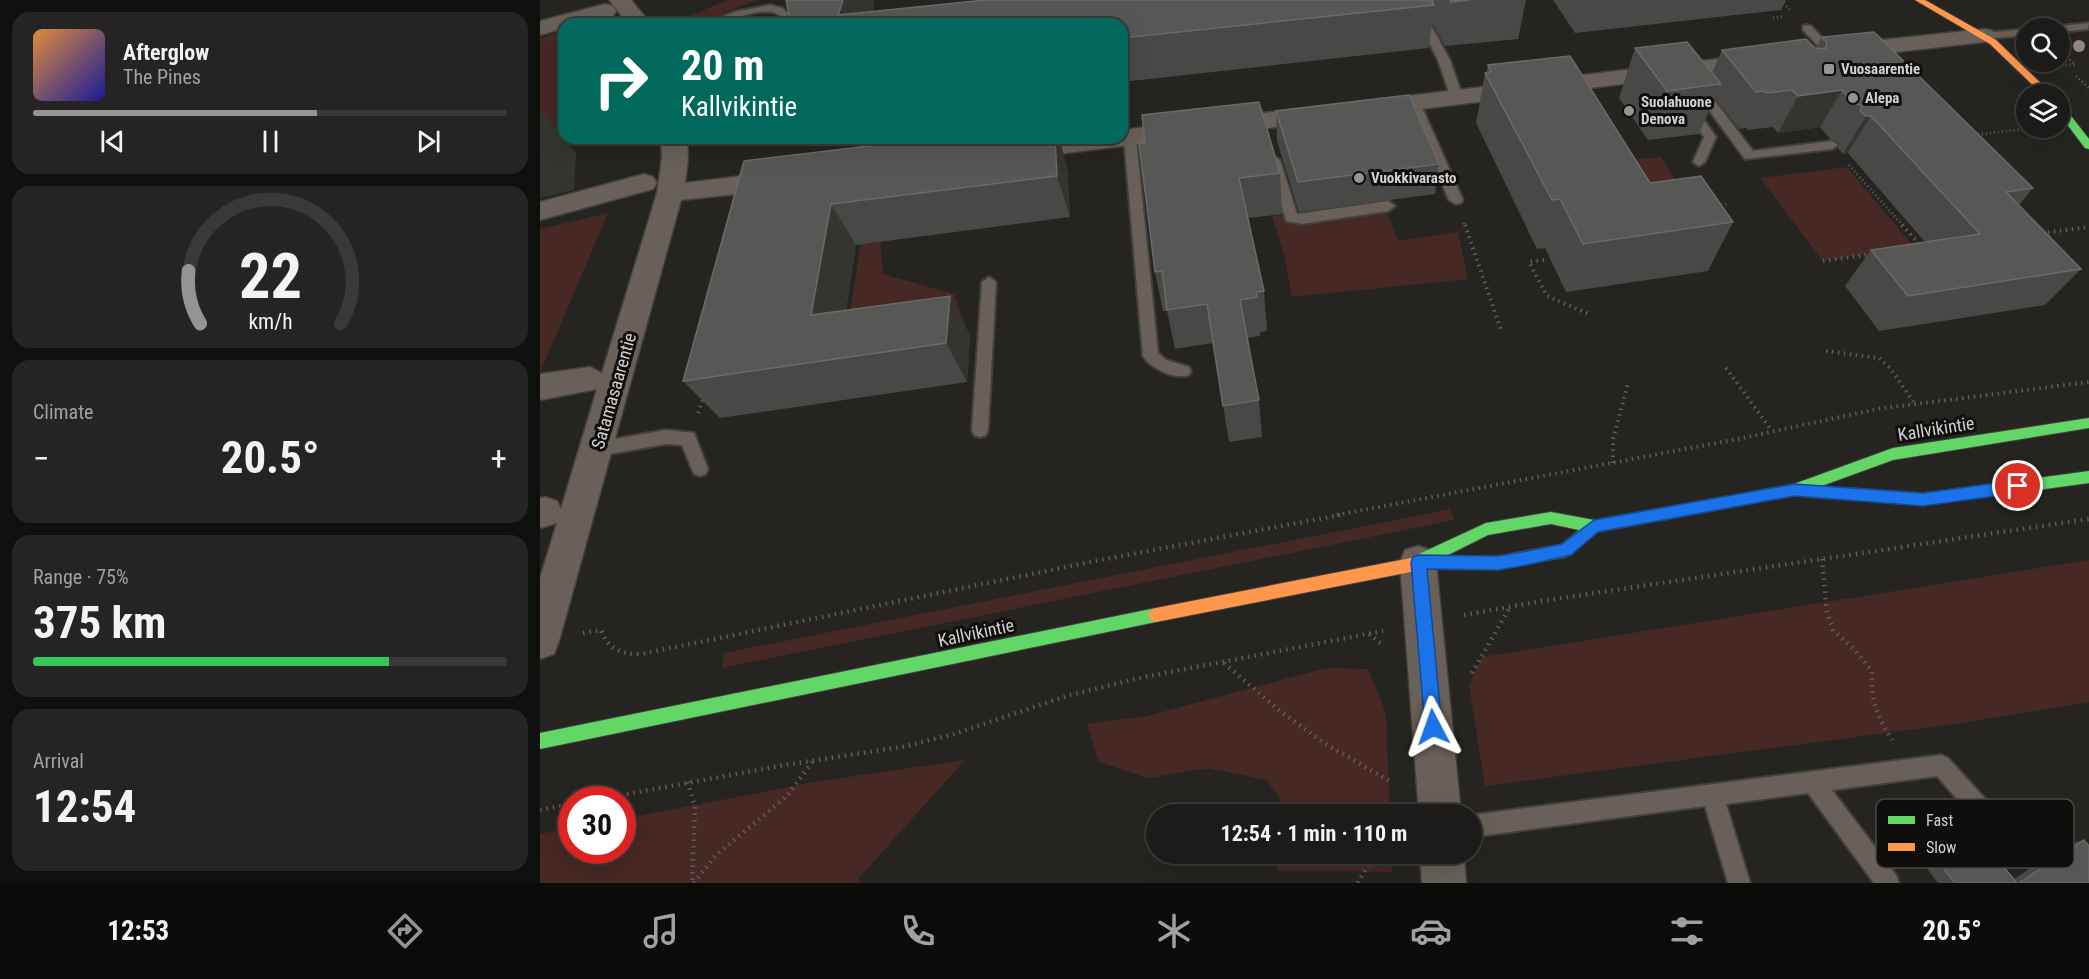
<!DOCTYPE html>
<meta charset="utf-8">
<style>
body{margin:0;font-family:"Roboto Condensed",sans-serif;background:#252422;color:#f1f3f6;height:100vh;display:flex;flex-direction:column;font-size:22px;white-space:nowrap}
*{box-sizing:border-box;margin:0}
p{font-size:20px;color:#a0a1a2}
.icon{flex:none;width:33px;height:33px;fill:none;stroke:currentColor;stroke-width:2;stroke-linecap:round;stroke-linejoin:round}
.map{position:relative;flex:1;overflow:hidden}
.sheet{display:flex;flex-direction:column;gap:12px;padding:12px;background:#0f0f0e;width:540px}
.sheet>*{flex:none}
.top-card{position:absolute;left:18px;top:18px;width:570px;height:126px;border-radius:18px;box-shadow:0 6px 24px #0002,0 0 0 2px #3a3938;background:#00695c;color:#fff;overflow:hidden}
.buttons{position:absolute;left:1476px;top:18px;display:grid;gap:12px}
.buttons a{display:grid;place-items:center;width:54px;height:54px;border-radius:50%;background:#1c1b19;box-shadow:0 6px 24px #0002,0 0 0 2px #3a3938;font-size:30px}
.speed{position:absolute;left:18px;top:786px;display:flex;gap:12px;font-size:30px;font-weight:700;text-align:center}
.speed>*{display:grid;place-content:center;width:78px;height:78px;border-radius:50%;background:#1c1b19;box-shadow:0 6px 24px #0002,0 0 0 2px #3a3938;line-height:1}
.speed .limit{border:9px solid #d22;background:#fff;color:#111}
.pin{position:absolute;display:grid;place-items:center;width:51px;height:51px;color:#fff;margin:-26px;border:3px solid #fff;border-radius:50%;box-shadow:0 2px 6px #0007}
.me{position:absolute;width:66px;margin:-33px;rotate:356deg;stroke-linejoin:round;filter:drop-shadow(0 0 4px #0008)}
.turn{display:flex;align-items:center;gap:21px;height:126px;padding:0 24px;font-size:27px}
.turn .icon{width:78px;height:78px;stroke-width:2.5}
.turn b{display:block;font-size:42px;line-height:51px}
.big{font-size:45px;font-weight:700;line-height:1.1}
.sheet .widget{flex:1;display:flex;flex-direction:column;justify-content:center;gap:9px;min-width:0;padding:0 21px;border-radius:18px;background:#252422}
.sheet .dial{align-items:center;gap:0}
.dial svg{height:156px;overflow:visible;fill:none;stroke:#3a3938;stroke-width:7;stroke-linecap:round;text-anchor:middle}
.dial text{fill:#f1f3f6;stroke:none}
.song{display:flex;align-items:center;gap:18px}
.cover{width:72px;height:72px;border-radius:9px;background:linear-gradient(135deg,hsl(30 70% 55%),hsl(240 70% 35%))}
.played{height:6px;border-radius:3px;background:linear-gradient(90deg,#969492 60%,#3a3938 60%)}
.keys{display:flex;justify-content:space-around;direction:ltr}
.heat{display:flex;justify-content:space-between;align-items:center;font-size:33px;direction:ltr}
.charge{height:9px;border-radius:4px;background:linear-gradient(90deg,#34c759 75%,#3a3938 0)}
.trip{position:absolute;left:606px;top:804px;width:336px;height:60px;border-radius:30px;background:#1c1b19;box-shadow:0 6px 24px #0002,0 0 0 2px #3a3938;font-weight:700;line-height:60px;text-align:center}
.dock{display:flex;height:96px;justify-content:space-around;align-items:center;background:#0b0b0a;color:#a0a1a2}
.dock .icon{width:42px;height:42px}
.dock .active{color:#969492}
.dock b{font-size:27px;color:#f1f3f6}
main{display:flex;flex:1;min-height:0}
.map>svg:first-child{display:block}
.green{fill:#462824}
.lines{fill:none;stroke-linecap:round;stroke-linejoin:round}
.lane-casing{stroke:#41403e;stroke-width:4}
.street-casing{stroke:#41403e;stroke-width:3}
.fast-casing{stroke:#41403e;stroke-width:2}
.slow-casing{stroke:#41403e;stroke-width:2}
.path-far2{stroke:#625c58;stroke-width:3;stroke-dasharray:1 3;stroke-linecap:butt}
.path-far1{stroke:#625c58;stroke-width:4;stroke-dasharray:1.5 4.5;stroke-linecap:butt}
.path{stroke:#625c58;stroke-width:4.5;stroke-dasharray:1.5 5;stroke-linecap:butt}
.lane{fill:#686059;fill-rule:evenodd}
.street{fill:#686059;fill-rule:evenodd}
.fast{fill:#63d668;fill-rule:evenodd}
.slow{fill:#ff974d;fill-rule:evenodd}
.tree{fill:#998884}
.wall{fill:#484846}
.shaded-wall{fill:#343431}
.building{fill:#575755;stroke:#6b6a68;stroke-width:1.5}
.route{fill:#1a73e8;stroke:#114b97;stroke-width:1.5}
.poi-dot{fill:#969492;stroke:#0f0e0c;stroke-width:2}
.labels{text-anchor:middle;stroke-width:6;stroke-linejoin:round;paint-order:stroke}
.far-poi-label{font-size:15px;font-weight:bold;fill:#d3d1cf;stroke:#0f0e0c;text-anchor:start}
.street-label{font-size:18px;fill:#d3d1cf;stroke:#0f0e0c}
.key{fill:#0f0e0c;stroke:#4a4846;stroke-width:1.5}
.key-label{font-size:16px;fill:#d3d1cf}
</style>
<main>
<section class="sheet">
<div class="widget">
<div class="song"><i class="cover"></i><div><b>Afterglow</b><p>The Pines</p></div></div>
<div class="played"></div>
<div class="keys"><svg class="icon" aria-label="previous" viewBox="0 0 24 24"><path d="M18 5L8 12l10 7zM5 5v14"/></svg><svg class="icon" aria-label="pause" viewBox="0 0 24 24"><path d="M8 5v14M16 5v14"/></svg><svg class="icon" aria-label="next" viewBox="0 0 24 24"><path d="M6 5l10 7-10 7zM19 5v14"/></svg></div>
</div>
<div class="widget dial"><svg viewBox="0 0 100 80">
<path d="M14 69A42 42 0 1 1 86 69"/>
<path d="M14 69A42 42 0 0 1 8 42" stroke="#969492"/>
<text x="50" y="56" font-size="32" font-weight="700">22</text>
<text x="50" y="72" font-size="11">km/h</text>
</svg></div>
<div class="widget"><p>Climate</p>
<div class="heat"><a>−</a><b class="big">20.5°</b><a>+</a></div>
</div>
<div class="widget"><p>Range · 75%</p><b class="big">375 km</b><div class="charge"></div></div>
<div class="widget"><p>Arrival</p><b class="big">12:54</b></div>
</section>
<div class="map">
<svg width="1549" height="883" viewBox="0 0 1549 883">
<rect width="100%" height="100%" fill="#262421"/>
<g class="green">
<path d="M188,0H216L158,24H143L141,19Z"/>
<path d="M24,31V132L0,137V38Z"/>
<path d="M1121,157L1146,197L1097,214L1088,160Z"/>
<path d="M1307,167L1374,247L1283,261L1220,178Z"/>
<path d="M848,200L851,209L846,210L858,241L918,232L928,279L752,297L745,258L732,216Z"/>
<path d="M68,213L0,373V229Z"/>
<path d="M340,237L343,274L414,294L425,325L306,343L321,239Z"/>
<path d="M910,509L914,520L182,668L184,653Z"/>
<path d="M1549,560V702L1422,723L945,786L929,685L942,657Z"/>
<path d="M786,668L828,669L846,713L850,814H750L727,780L668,768L608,778L559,762L547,724L607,716Z"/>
<path d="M425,760L319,878V883H0V834L31,828L32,850H82L83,819L274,782Z"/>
<path d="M741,854H852V872L736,871Z"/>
</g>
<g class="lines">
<g class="lane-casing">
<g id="lane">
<path d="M867,0H877L910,60L923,98L921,101H913L911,98L898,60Z"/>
<path d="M230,5L242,8L249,14L244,17C239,16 236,12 231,12C208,10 187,24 164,24L194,12Z"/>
<path d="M1549,23L1548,29L1520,32V28H1515L1520,26Z"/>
<path d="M1267,25L1271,26L1295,51V55H1287L1263,30V26Z"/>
<path d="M1486,29V35L1445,39L1439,36L1445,33Z"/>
<path d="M1158,83L1162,84L1213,151L1292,141L1298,145L1292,149L1205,159L1152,87Z"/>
<path d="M874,99L880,103L923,200L921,203L916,204L909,200L868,103Z"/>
<path d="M1150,105L1154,106L1176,137L1165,162L1159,166L1153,162L1164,137L1144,109Z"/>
<path d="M590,134L596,138L618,353L626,360L649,367L651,371L649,375C635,380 610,368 603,356L584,138Z"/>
<path d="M734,156L740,160L757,214L848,201L855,206L848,211L762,224L746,221L728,160Z"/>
<path d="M449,277L456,282L448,430L446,435L440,437L434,435L432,430L442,282Z"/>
<path d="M126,430L154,433L168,469L166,474L160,476L154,474L142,445L126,444L58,456L52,454L50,449L52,444L58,442Z"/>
<path d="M1401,755L1408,758L1490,848L1493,856L1490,864L1482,867L1474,864L1397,776L1292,790L1356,875L1359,883H1334L1268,793L1186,804L1210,883H1188L1165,806L932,837V815Z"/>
</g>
</g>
<g class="street-casing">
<g id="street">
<path d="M69,0H91L111,24H88Z"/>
<path d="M65,4L73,6L76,11L73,16L41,24H24V28L0,35V21Z"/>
<path d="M1445,29L1453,31L1456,36L1453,41L1303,58L1295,56L1292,51L1295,46L1303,44Z"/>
<path d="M1219,54L1227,56L1230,61L1227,66L478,159L469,157L465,151L469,145C506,136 545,138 582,138V130Z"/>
<path d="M24,128V138H35L33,142L0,149V133Z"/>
<path d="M121,138H147L148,158L145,183L242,171L251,174L255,180L251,186L242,189L141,200L19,641L14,654L0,659V578L17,523L0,528V498L5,497L17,501L21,509L57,389L0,400V374L50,367L62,373L117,193L122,158Z"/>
<path d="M104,174L113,177L117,183L113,189L0,220V202Z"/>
<path d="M878,546L891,550L896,562L921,814H879L860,562L865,550Z"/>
<path d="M880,854H924L926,883H882Z"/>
</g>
</g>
<g class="fast-casing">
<g id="fast">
<path d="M1520,106L1524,107L1549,139V149L1545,148L1520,115Z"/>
<path d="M1549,418V428L1353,460L1254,496L1058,532L1026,557L958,570L886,569L881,567L877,559L879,554L946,523L1011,512L1054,520L1254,484L1353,448ZM1011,524L1039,530L1022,544L958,556H906L948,535Z"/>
<path d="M1549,471V483L1453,496L1448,494L1446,490L1448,486L1453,484Z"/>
<path d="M616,608L621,610L624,615L621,620L616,622L0,749V733Z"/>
</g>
</g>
<g class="slow-casing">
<g id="slow">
<path d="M1375,0H1385L1456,40L1512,94H1502L1450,44Z"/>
<path d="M1453,484L1458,486L1460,490L1458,494L1453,496L1383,505L1265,497L1260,495L1258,491L1260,487L1265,485L1383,493Z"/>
<path d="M886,555L891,557L893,562L891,567L886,569L616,622L611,620L608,615L611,610L616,608Z"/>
</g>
</g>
<g class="path-far2">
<path d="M1241,0L1250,10"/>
<path d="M1233,18L1245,16"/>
<path d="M1524,54L1535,65H1524"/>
<path d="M1536,76L1549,88"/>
<path d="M1434,135L1491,128"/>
<path d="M1309,165L1364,227"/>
<path d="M1177,205L1187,204"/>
<path d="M924,223L925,227"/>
</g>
<g class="path-far1">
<path d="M925,225L961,330"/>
<path d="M1362,225L1380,245"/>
<path d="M1502,233L1549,227"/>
<path d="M1004,260L989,262L1007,296L1051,315"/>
<path d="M1283,261L1332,254"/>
<path d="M1286,351L1339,358L1350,368L1375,404"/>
<path d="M1186,368L1232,431"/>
<path d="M158,413L164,397"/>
<path d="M1073,463V439L1088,384"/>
<path d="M797,515L1203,438L1337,409L1549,382"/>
</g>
<g class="path">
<path d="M1282,559L1287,613L1293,630L1315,650L1332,671C1330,699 1337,716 1352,740"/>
<path d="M924,615L1002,601L1549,519"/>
<path d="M43,633L61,630C69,650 81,654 101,654L555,561L805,514"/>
<path d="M829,634L844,646"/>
<path d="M684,663L740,711L784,743L853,783"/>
<path d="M932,673L970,607"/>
<path d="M148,782L155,807L152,883"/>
<path d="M55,800L245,765L367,746L414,734L530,695L604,677L843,631"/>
<path d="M0,810L32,804"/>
<path d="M154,883L175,856L247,796L272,762"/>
<path d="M818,883L834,854"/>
</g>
<use href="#lane" class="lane"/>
<use href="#street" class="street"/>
<use href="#fast" class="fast"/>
<use href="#slow" class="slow"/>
</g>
<circle class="tree" cx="1539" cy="46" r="6"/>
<g class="wall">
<path d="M246,0H333L334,3L332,12L445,0H986L978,39L905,46L892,23L889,48L582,82V24L250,20Z"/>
<path d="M1013,0H1246L1241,10L1035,33Z"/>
<path d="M1282,37L1493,188L1479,205L1541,269L1505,305L1339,331L1305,286L1331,250L1385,242L1308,153L1303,154L1298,148L1299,143L1290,139L1280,127L1238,133L1233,127L1208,130L1206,128L1199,129L1175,98L1159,134L1108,140L1079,98L1095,48L1172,73L1182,50L1276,48Z"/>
<path d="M948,65L1110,183L1193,222L1168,271L1026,292L1005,248L997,249L936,123L945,73H946Z"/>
<path d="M736,111L899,164L895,194L759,212L737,141Z"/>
<path d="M599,143L740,173L742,214L708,218L724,291L727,331L720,332V336L707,338L719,400L722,437L689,442L673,343L635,349L627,311H623L615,272Z"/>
<path d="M204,161L527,166L530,217L316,245L306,310L430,335L427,382L180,418L143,381Z"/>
<path d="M1428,824L1474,879L1527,844L1544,840L1549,883H1398L1374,852L1414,828Z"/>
</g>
<g class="shaded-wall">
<path d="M303,0H333L334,3L328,24L298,15Z"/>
<path d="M1302,90L1280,127L1238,133L1258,96Z"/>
<path d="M0,111L36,153L34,190L0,198Z"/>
<path d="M1326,116H1331L1308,153L1303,154Z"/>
<path d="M515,138H519L527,166L530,217L517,176Z"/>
<path d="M291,204L316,245L299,354L271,315Z"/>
<path d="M410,296L430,335L427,382L406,343Z"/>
</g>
<g class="building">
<path d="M246,0H303L298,15L445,0H892L894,5L582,38V24H211L250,20Z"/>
<path d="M910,0H929L911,2Z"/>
<path d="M1334,32L1493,188L1466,192L1541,269L1368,296L1331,250L1440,234L1331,116H1326L1320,111L1322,106L1312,102L1302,90L1258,96L1252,90L1226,93L1224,91L1216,92L1182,50L1266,39L1275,48L1285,49L1287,43L1282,37Z"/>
<path d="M1147,42L1181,84L1127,91L1095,48Z"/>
<path d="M1030,56L1110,183L1161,176L1193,222L1043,244L1020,199L1012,200L945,73L951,72L948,65Z"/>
<path d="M869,95L899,164L758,182L736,111Z"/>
<path d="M719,102L740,173L699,178L724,291L716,292L717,297L700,300L719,400L683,406L667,304L627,310L622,271L615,272L599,143H605L602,115Z"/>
<path d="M396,138H515L517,176L291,204L271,315L410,296L406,343L143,381L204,161Z"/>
<path d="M1428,824L1477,883H1415L1388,849Z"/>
<path d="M1544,840L1549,846V883H1479Z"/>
</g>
<path class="route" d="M1478,480L1483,482L1485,486L1483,491L1478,493L1383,506L1254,496L1058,532L1031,555L987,565L958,570L887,569L902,727L899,733L893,735L887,733L885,727L871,562L873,557L878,555L958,556L987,551L1022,544L1054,520L1254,484L1383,493Z"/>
<g class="poi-dot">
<rect x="1283" y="63" width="12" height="12" rx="3"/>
<circle cx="1313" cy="98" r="6"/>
<circle cx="1089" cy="111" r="6"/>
<circle cx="819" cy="178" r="6"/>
</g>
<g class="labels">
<g class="far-poi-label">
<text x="1301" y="74">Vuosaarentie</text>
<text x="1325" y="103">Alepa</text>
<text x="1101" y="107">Suolahuone<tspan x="1101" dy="17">Denova</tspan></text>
<text x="831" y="183">Vuokkivarasto</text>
</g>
<g class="street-label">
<text transform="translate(74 391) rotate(-74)" y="6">Satamasaarentie</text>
<text transform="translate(1396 429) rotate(-9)" y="6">Kallvikintie</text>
<text transform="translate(436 633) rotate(-12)" y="6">Kallvikintie</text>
</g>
</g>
<rect x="1336" y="799" width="198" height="69" rx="9" class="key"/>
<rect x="1348" y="816" width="27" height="8" fill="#63d668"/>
<rect x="1348" y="843" width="27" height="8" fill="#ff974d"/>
<g class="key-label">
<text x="1386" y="826">Fast</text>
<text x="1386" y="853">Slow</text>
</g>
</svg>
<div class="buttons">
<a><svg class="icon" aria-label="search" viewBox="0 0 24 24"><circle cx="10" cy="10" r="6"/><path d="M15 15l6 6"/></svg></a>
<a><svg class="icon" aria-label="layers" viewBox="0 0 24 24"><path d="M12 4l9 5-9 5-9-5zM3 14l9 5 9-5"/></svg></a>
</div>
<div class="speed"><div class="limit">30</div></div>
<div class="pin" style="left:1478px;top:486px;background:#d93025"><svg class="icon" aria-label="arrive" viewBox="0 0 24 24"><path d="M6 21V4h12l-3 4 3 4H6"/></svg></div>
<svg class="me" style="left:893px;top:727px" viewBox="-20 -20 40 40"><path d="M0-17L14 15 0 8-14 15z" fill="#1a73e8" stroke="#fff" stroke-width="4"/></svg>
<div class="trip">12:54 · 1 min · 110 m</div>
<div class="top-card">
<div class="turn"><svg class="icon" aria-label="right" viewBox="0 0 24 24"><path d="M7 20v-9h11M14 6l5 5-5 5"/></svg><div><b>20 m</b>Kallvikintie</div></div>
</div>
</div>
</main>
<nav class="dock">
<b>12:53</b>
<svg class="icon active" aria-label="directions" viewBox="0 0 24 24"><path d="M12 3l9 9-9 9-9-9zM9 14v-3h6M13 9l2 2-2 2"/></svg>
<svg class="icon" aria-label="music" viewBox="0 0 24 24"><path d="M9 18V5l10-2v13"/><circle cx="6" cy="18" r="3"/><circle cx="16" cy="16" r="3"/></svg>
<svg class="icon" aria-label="phone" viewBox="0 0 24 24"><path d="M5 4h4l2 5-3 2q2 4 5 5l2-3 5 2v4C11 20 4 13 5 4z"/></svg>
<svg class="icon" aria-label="climate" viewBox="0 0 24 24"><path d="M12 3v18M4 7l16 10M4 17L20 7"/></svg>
<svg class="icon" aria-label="car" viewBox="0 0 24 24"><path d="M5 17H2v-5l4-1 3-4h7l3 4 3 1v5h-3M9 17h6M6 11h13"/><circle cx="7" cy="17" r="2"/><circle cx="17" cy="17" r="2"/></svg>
<svg class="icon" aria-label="filters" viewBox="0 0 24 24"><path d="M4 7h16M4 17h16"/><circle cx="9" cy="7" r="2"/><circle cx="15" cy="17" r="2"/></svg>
<b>20.5°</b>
</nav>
